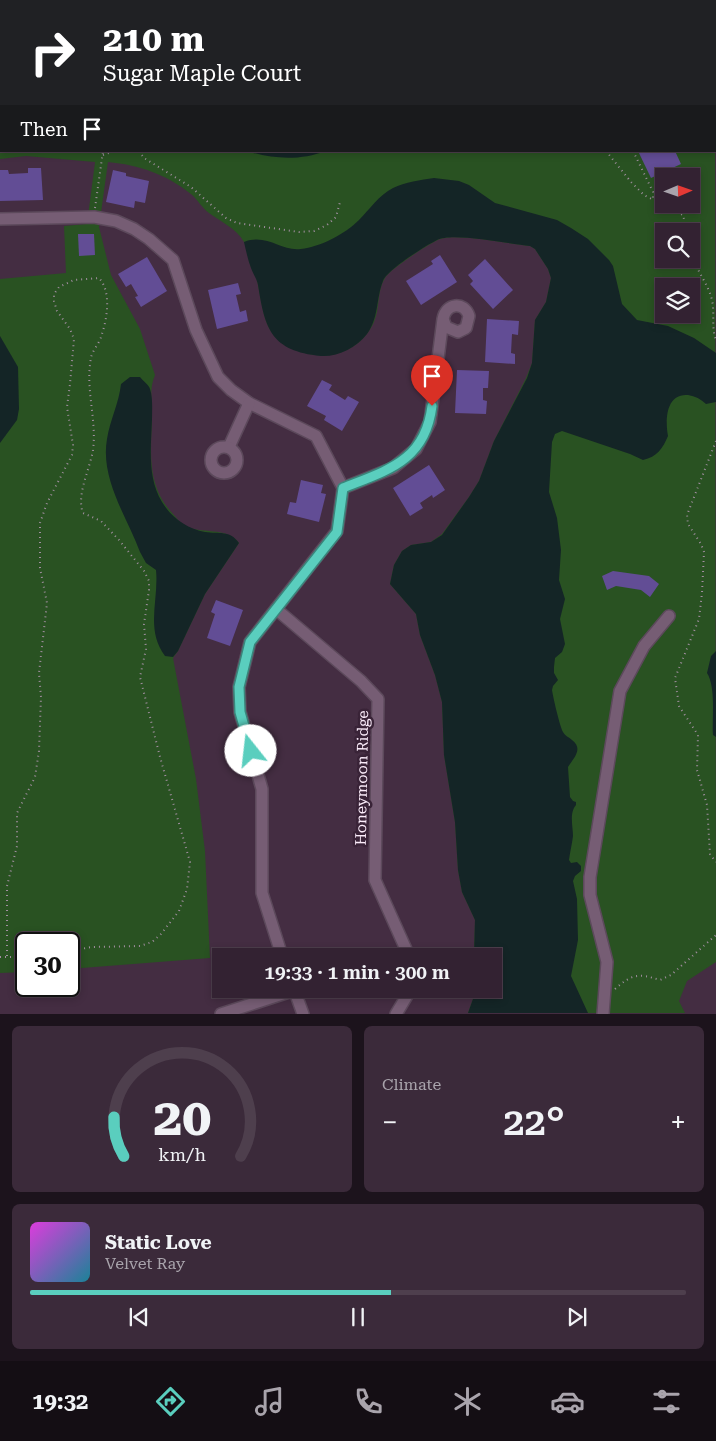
<!DOCTYPE html>
<meta charset="utf-8">
<style>
body{margin:0;font-family:"Roboto Serif",serif;background:#3b2a3a;color:#f1f3f6;height:100vh;display:flex;flex-direction:column;font-size:19px;white-space:nowrap}
*{box-sizing:border-box;margin:0}
p{font-size:16px;color:#a9a4ac}
.icon{flex:none;width:28px;height:28px;fill:none;stroke:currentColor;stroke-width:2;stroke-linecap:round;stroke-linejoin:round}
.map{position:relative;height:1014px;overflow:hidden}
.details{display:flex;flex-direction:column;gap:12px;padding:12px;background:#1c131c;flex:1}
.details>*{flex:none}
.banner{position:absolute;left:0px;top:0px;width:716px;height:152px;box-shadow:0 2px 8px #0003,0 0 0 1px #4e3f4d;background:#202124;color:#fff;overflow:hidden}
.needle{width:32px;rotate:88deg}
.controls{position:absolute;left:655px;top:168px;display:grid;gap:10px}
.controls a{display:grid;place-items:center;width:45px;height:45px;border-radius:0px;background:#332232;box-shadow:0 2px 8px #0003,0 0 0 1px #4e3f4d;font-size:25px}
.speed{position:absolute;left:15px;top:932px;display:flex;gap:10px;font-size:25px;font-weight:700;text-align:center}
.speed>*{display:grid;place-content:center;width:65px;height:65px;border-radius:50%;background:#332232;box-shadow:0 2px 8px #0003,0 0 0 1px #4e3f4d;line-height:1}
.speed .limit{border:2px solid #111;border-radius:8px;background:#fff;color:#111}
.pin{position:absolute;display:grid;place-items:center;width:42px;height:42px;color:#fff;margin:-51px -21px;border-radius:50% 50% 50% 0;rotate:-45deg;box-shadow:0 0 5px #0007}
.pin .icon{rotate:45deg}
.me{position:absolute;width:55px;margin:-28px;rotate:344deg;stroke-linejoin:round;filter:drop-shadow(0 0 4px #0008)}
.turn{display:flex;align-items:center;gap:18px;height:105px;padding:0 20px;font-size:22px}
.turn .icon{width:65px;height:65px;stroke-width:2.5}
.turn b{display:block;font-size:35px;line-height:42px}
.then{display:flex;align-items:center;height:48px;padding:0 20px;background:#0003;gap:10px;font-size:19px}
.big{font-size:38px;font-weight:600;line-height:1.1}
.details .tile{flex:1;display:flex;flex-direction:column;justify-content:center;gap:8px;min-width:0;padding:0 18px;border-radius:8px;background:#3b2a3a}
.details .dial{align-items:center;gap:0}
.dial svg{height:130px;overflow:visible;fill:none;stroke:#4e3f4d;stroke-width:7;stroke-linecap:round;text-anchor:middle}
.dial text{fill:#f1f3f6;stroke:none}
.song{display:flex;align-items:center;gap:15px}
.cover{width:60px;height:60px;border-radius:8px;background:linear-gradient(135deg,hsl(300 70% 55%),hsl(190 70% 35%))}
.played{height:5px;border-radius:2px;background:linear-gradient(90deg,#5acebe 55%,#4e3f4d 55%)}
.keys{display:flex;justify-content:space-around;direction:ltr}
.heat{display:flex;justify-content:space-between;align-items:center;font-size:28px;direction:ltr}
.details .tiles{flex:1;display:grid;gap:12px;grid-template-columns:1fr 1fr}
.tile:last-child{grid-column:span 2}
.trip{position:absolute;left:212px;top:948px;width:290px;height:50px;border-radius:0px;background:#332232;box-shadow:0 2px 8px #0003,0 0 0 1px #4e3f4d;font-weight:600;line-height:50px;text-align:center}
.tab-bar{display:flex;height:80px;justify-content:space-around;align-items:center;background:#140e14;color:#a9a4ac}
.tab-bar .icon{width:35px;height:35px}
.tab-bar .active{color:#5acebe}
.tab-bar b{font-size:22px;color:#f1f3f6}
.map>svg:first-child{display:block}
.green{fill:#295222;fill-rule:evenodd}
.water{fill:#142526}
.building{fill:#624d95}
.lines{fill:none;stroke-linecap:round;stroke-linejoin:round}
.minor-casing{stroke:#5c495b;stroke-width:14}
.path{stroke:#a28fa1;stroke-width:2;stroke-dasharray:1 4;stroke-linecap:butt}
.minor{stroke:#765d74;stroke-width:11}
.route-casing{stroke:#3a867c;stroke-width:12}
.route{stroke:#5acebe;stroke-width:9}
.labels{text-anchor:middle;stroke-width:5;stroke-linejoin:round;paint-order:stroke}
.street-label{font-size:15px;fill:#fcedfb;stroke:#392337}
</style>
<div class="map">
<svg width="716" height="1014" viewBox="0 0 716 1014">
<rect width="100%" height="100%" fill="#442d42"/>
<g class="green">
<path d="M0,0H716V58L715,1H1V30Z"/>
<path d="M715,60L716,962L687,981L679,1001L685,1013H468L473,999L474,989H494V956H474L475,920L462,892L458,870L455,822L444,755L442,702L435,675L420,635L416,614L390,584L394,565L402,551L411,545L431,542L442,534L469,497L479,481L494,441L526,378L532,363L535,320L546,302L551,278L548,269L535,249L530,246C508,244 459,233 440,239C431,242 389,270 385,278C377,290 380,308 374,322C362,349 333,361 305,353C265,342 265,320 258,285C257,277 252,271 250,264C248,257 247,248 244,242C236,228 221,222 209,213C202,208 198,200 191,194C166,174 139,165 108,162L99,227L111,275L140,329L155,375C149,389 152,401 152,416C151,453 146,485 173,514C176,517 179,522 183,525C201,535 227,526 239,543L205,594L178,651L173,658L196,779L205,851L210,958L69,969V944H26V972L0,973V279L66,273L64,226L87,224L95,162L26,156L0,159V90L1,151H715ZM664,176H691V204H664ZM664,231H691V259H664ZM664,286H691V314H664Z"/>
</g>
<g class="water">
<path d="M247,151H325C301,161 271,159 247,151Z"/>
<path d="M434,178L459,181L469,185L495,203L557,220L571,228L588,239L609,260L613,266L622,304L637,320L668,326L694,338L716,353V402L706,404C701,399 695,396 688,395C666,393 665,420 668,436C663,448 657,457 643,460L630,454L562,431L555,434L552,442L549,492L557,518L561,550L559,580L565,599L560,619L565,644L562,652L555,658L554,667V673L558,680L553,686L552,690C553,697 560,727 563,732C565,736 569,737 572,740C584,749 573,759 568,767L570,797L573,801L576,802V805C569,813 573,827 573,836C572,844 570,852 569,860L571,863L577,862L581,866V871L575,876L573,881L577,899L578,940L571,976L588,1013H468L473,999L474,989H494V956H474L475,920L462,892L458,870L455,822L444,755L442,702L435,675L420,635L416,614L390,584L394,565L402,551L411,545L431,542L442,535L469,497L479,481L494,441L527,378L532,363L535,320L546,302L551,278L548,269L535,249L530,246C510,244 452,232 437,240C425,246 387,270 383,281C376,298 379,318 367,334C356,348 338,357 321,356C271,351 265,329 258,285C257,279 253,274 251,268C248,260 246,251 244,242C267,233 282,252 301,249C320,247 345,234 359,220C370,209 379,195 393,188C405,182 421,180 434,178Z"/>
<path d="M0,336L18,367L19,409L17,420L0,443Z"/>
<path d="M130,377H140C143,381 149,385 150,389C153,398 152,410 152,419C151,447 147,477 162,502C171,517 187,529 205,532C219,534 230,530 239,543L205,594L178,651L173,657L165,656C145,629 159,600 156,570L146,563L140,552C127,517 100,479 107,439C110,420 119,403 121,384Z"/>
<path d="M716,651V737L713,735C712,718 716,687 707,673L711,656Z"/>
</g>
<g class="building">
<path d="M638,151H675L681,164L651,178Z"/>
<path d="M28,168H41L43,200L0,201V170H8L9,174L28,173Z"/>
<path d="M113,170L126,173V176L149,181L145,203L135,201L134,208L106,202Z"/>
<path d="M78,234H94L95,255L79,256Z"/>
<path d="M440,255L457,282L421,305L406,281L433,264L431,261Z"/>
<path d="M147,257L167,291L141,307L135,297L138,296L131,284L126,287L118,274Z"/>
<path d="M485,259L513,290L493,309L470,284L473,281L468,275Z"/>
<path d="M238,283L241,294L236,295L240,312L246,310L248,321L217,329L208,290Z"/>
<path d="M487,319L519,321L518,335L512,334L511,353L515,354V364L485,362Z"/>
<path d="M457,370L489,371L488,388H483V400L487,401L486,414L455,413Z"/>
<path d="M322,380L332,385L329,390L345,400L348,396L359,402L342,431L324,420L326,416L307,406Z"/>
<path d="M429,465L445,490L433,498L432,495L420,503L423,508L410,516L393,488Z"/>
<path d="M301,480L323,485L321,493L326,494L319,522L287,514L290,502L296,503Z"/>
<path d="M613,571L649,576L659,584L650,597L641,590L616,586L607,590L602,576Z"/>
<path d="M216,600L243,610L230,646L207,638L215,614L211,612Z"/>
</g>
<g class="lines">
<g class="minor-casing">
<g id="minor">
<path d="M0,219L94,217L116,221L134,229L149,239L173,260L196,330L218,377L231,390L249,403L316,436L343,488L337,531L250,642L239,687L240,712L262,789V893L282,956"/>
<path d="M229,447L249,403"/>
<circle cx="224" cy="460" r="13"/>
<path d="M343,488L393,468L416,449L430,422L443,319C446,303 464,301 469,316L466,328L458,332L446,327L443,319"/>
<path d="M276,609L361,681L378,699L375,880L409,956"/>
<path d="M294,989L303,1014"/>
<path d="M221,1014L295,990"/>
<path d="M396,1014L408,994V989"/>
<path d="M603,1014L607,962L590,895V877L620,691L644,646L669,616"/>
</g>
</g>
<g class="path">
<path d="M0,88H1"/>
<path d="M139,151L144,158L191,187L226,218L237,223L299,232L314,231L327,225L336,217L340,202"/>
<path d="M606,151L631,182L644,195L683,215L687,231"/>
<path d="M633,151L653,192V199"/>
<path d="M103,155L115,151"/>
<path d="M95,208L103,151"/>
<path d="M691,252C695,269 708,283 712,300C715,314 711,327 716,340"/>
<path d="M716,441L687,515L688,524L701,544L704,552L702,593L699,619L675,678L679,706L698,735L697,770L707,805L710,854L716,862"/>
<path d="M7,956V886L17,846V813L35,777L39,751L41,697L39,673L47,603L40,568V523L47,503L72,455L73,445L67,407L70,384L74,339L70,329L57,311L54,301V294L59,287L74,280L99,278C112,292 107,320 101,337C99,344 92,351 91,358C85,389 97,419 93,450C90,469 76,495 83,513L101,521L119,540L144,571L149,581V590L144,624L146,649L140,677L160,757L190,862L187,889L179,911L161,934L152,942L140,946L92,947L69,951"/>
<path d="M0,957H26"/>
<path d="M615,989C632,974 638,973 660,980L671,975L716,935"/>
</g>
<use href="#minor" class="minor"/>
</g>
<g class="lines">
<g class="route-casing">
<path id="route" d="M251,751L240,712L239,687L250,642L337,532L343,488C388,470 425,461 432,406"/>
</g>
<use href="#route" class="route"/>
</g>
<g class="labels">
<g class="street-label">
<text transform="translate(362 778) rotate(-89)" y="5">Honeymoon Ridge</text>
</g>
</g>
</svg>
<div class="controls">
<a><svg class="needle" viewBox="-14 -14 28 28"><path d="M0-13l5 13h-10z" fill="#e53935"/><path d="M0 13l5-13h-10z" fill="#a9a4ac"/></svg></a>
<a><svg class="icon" aria-label="search" viewBox="0 0 24 24"><circle cx="10" cy="10" r="6"/><path d="M15 15l6 6"/></svg></a>
<a><svg class="icon" aria-label="layers" viewBox="0 0 24 24"><path d="M12 4l9 5-9 5-9-5zM3 14l9 5 9-5"/></svg></a>
</div>
<div class="speed"><div class="limit">30</div></div>
<div class="pin" style="left:432px;top:406px;background:#d93025"><svg class="icon" aria-label="arrive" viewBox="0 0 24 24"><path d="M6 21V4h12l-3 4 3 4H6"/></svg></div>
<svg class="me" style="left:251px;top:751px" viewBox="-20 -20 40 40"><circle r="19" fill="#fff"/><path d="M0-13L10 11 0 6-10 11z" fill="#5acebe"/></svg>
<div class="trip">19:33 · 1 min · 300 m</div>
<div class="banner">
<div class="turn"><svg class="icon" aria-label="right" viewBox="0 0 24 24"><path d="M7 20v-9h11M14 6l5 5-5 5"/></svg><div><b>210 m</b>Sugar Maple Court</div></div>
<div class="then">Then<svg class="icon" aria-label="arrive" viewBox="0 0 24 24"><path d="M6 21V4h12l-3 4 3 4H6"/></svg></div>
</div>
</div>
<section class="details">
<div class="tiles">
<div class="tile dial"><svg viewBox="0 0 100 80">
<path d="M14 69A42 42 0 1 1 86 69"/>
<path d="M14 69A42 42 0 0 1 8 45" stroke="#5acebe"/>
<text x="50" y="56" font-size="32" font-weight="700">20</text>
<text x="50" y="72" font-size="11">km/h</text>
</svg></div>
<div class="tile"><p>Climate</p>
<div class="heat"><a>−</a><b class="big">22°</b><a>+</a></div>
</div>
<div class="tile">
<div class="song"><i class="cover"></i><div><b>Static Love</b><p>Velvet Ray</p></div></div>
<div class="played"></div>
<div class="keys"><svg class="icon" aria-label="previous" viewBox="0 0 24 24"><path d="M18 5L8 12l10 7zM5 5v14"/></svg><svg class="icon" aria-label="pause" viewBox="0 0 24 24"><path d="M8 5v14M16 5v14"/></svg><svg class="icon" aria-label="next" viewBox="0 0 24 24"><path d="M6 5l10 7-10 7zM19 5v14"/></svg></div>
</div>
</div>
</section>
<nav class="tab-bar">
<b>19:32</b>
<svg class="icon active" aria-label="directions" viewBox="0 0 24 24"><path d="M12 3l9 9-9 9-9-9zM9 14v-3h6M13 9l2 2-2 2"/></svg>
<svg class="icon" aria-label="music" viewBox="0 0 24 24"><path d="M9 18V5l10-2v13"/><circle cx="6" cy="18" r="3"/><circle cx="16" cy="16" r="3"/></svg>
<svg class="icon" aria-label="phone" viewBox="0 0 24 24"><path d="M5 4h4l2 5-3 2q2 4 5 5l2-3 5 2v4C11 20 4 13 5 4z"/></svg>
<svg class="icon" aria-label="climate" viewBox="0 0 24 24"><path d="M12 3v18M4 7l16 10M4 17L20 7"/></svg>
<svg class="icon" aria-label="car" viewBox="0 0 24 24"><path d="M5 17H2v-5l4-1 3-4h7l3 4 3 1v5h-3M9 17h6M6 11h13"/><circle cx="7" cy="17" r="2"/><circle cx="17" cy="17" r="2"/></svg>
<svg class="icon" aria-label="filters" viewBox="0 0 24 24"><path d="M4 7h16M4 17h16"/><circle cx="9" cy="7" r="2"/><circle cx="15" cy="17" r="2"/></svg>
</nav>
